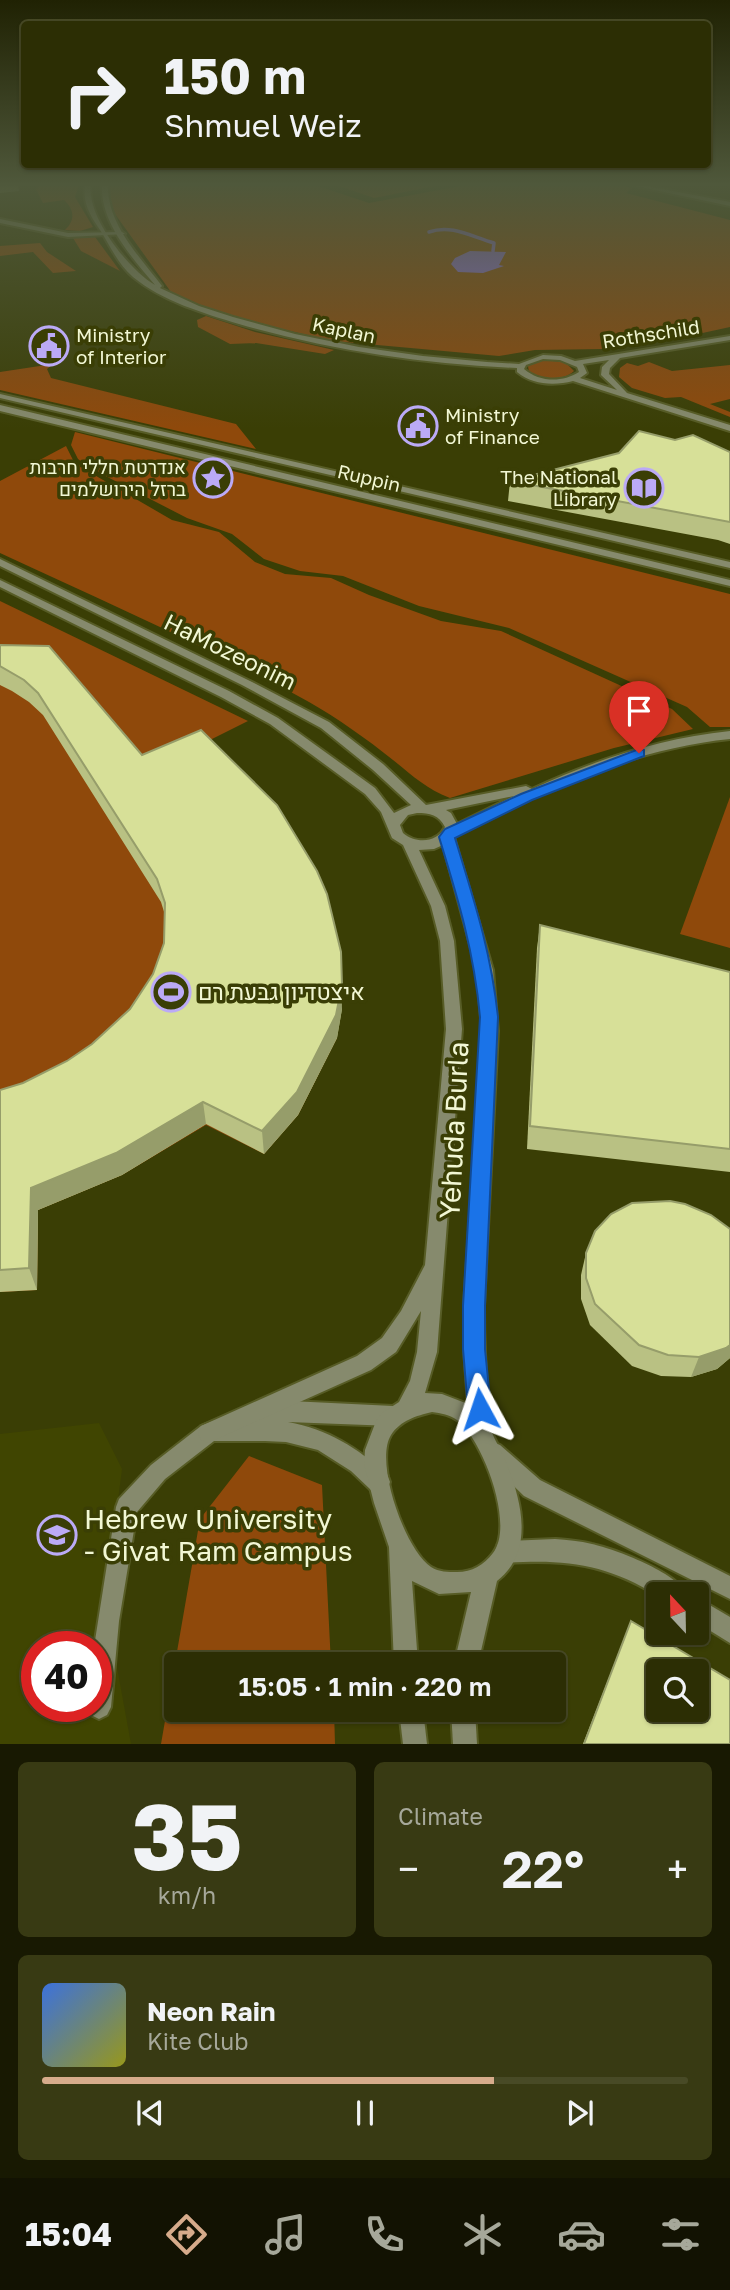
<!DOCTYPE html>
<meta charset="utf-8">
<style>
body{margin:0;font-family:"Golos Text",Heebo,sans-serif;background:#383a13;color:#f1f3f6;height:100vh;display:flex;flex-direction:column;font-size:26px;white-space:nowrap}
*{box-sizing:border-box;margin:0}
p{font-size:23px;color:#a6a89a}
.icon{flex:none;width:38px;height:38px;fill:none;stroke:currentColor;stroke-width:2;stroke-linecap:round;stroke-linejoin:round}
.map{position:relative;height:1744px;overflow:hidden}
.details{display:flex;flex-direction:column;gap:18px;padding:18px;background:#181902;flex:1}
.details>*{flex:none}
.banner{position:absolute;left:21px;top:21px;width:690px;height:147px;border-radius:7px;box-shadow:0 2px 5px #0004,0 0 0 2px #484a26;background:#2c2e04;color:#f1f3f6;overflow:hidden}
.needle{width:46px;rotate:338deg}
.tools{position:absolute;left:646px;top:1582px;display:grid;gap:14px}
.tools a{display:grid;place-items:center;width:63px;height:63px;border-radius:7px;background:#2c2e04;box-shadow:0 2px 5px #0004,0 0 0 2px #484a26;font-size:35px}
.speed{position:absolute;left:21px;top:1631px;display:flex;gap:14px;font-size:35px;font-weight:700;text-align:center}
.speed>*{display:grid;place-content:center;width:91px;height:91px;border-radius:50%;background:#2c2e04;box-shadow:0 2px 5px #0004,0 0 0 2px #484a26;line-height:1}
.speed .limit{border:10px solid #d22;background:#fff;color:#111}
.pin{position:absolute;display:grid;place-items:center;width:60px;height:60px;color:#fff;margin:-72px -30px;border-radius:50% 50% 50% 0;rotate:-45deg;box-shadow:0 0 7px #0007}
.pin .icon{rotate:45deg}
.me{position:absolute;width:77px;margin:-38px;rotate:355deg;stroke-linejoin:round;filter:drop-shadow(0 0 5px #0008)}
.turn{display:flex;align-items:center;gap:24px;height:147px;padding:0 28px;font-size:32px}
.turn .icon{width:91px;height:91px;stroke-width:2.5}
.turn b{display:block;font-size:49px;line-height:60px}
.big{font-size:52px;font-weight:600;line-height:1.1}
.details .card{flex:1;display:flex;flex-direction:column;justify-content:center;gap:10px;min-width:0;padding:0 24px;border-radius:10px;background:#383a13}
.details .dial{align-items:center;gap:0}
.dial b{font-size:91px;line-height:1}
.song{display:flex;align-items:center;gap:21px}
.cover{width:84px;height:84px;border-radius:10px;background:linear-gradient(135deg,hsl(220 70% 55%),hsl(60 70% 35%))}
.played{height:7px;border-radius:4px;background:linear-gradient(90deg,#d6ab8b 70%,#484a26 70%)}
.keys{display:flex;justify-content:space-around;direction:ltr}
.heat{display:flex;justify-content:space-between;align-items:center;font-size:38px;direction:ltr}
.details .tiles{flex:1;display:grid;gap:18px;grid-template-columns:1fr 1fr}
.card:last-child{grid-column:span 2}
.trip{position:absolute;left:164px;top:1652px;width:402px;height:70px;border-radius:7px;background:#2c2e04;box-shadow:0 2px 5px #0004,0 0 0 2px #484a26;font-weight:600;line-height:70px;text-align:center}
.tab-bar{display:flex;height:112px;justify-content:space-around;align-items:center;background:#121202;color:#a6a89a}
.tab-bar .icon{width:49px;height:49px}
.tab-bar .active{color:#d6ab8b}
.tab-bar b{font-size:32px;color:#f1f3f6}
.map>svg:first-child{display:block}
.built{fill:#404501;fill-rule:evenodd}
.green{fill:#8f490b}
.water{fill:#8d6dde}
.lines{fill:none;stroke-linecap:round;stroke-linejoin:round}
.stream{stroke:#8d6dde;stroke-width:3.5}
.minor-casing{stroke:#575c26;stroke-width:4}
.tertiary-casing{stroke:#575c26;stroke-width:4}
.minor{fill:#868a6d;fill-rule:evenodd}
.tertiary{fill:#868a6d;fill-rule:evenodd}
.wall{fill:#b9c183}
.shaded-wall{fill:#969d6a}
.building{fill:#d7e098;stroke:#969d6a;stroke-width:2;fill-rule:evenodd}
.route{fill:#1a73e8;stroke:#114b97;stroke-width:2}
.labels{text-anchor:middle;stroke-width:7;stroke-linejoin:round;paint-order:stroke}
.far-street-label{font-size:19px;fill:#f2f7d4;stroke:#3a3e05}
.far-poi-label{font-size:19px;fill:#f2f7d4;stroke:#3a3e05;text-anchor:start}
.street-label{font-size:23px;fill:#f2f7d4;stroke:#3a3e05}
.poi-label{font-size:23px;fill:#f2f7d4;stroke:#3a3e05;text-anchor:start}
.near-street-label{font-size:28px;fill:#f2f7d4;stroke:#3a3e05}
.near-poi-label{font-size:28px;fill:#f2f7d4;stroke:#3a3e05;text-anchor:start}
</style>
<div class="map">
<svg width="730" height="1744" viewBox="0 0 730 1744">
<rect width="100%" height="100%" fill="#3a3e05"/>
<path class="built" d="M99,1423L122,1469L105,1601L131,1744H0V1434ZM37,1647H96V1706H37Z"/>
<g class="green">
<path d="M41,185H79L75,197L93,227L80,231L65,230C76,220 74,209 64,200L43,203L36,189Z"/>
<path d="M315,185L369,203L466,185H618L632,188L626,193L730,220V327L675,339L603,349L535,350L499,356L333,341L256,323L205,307L171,292L115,214L106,186Z"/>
<path d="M336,185H440L374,198Z"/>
<path d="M95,237L120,271L81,251L73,238Z"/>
<path d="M40,243L47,252L76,271L53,273L33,252L0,256V246Z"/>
<path d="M206,316L255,332L334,350L325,354L256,343L230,344L198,327L197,320Z"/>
<path d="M541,360L565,362L574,371C563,382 542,379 529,372L528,366Z"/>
<path d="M649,362L672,371L730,365V399L710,404L730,412V417L681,397L665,398L632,388L619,377L620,368L627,363L638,366Z"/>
<path d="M53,364L47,369L51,378L236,424L256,449L0,390V372Z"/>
<path d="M75,432L730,594V727H710L687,707L509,628L419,606L343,576L300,571L264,559L232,534L187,518L90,468L78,459L71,445Z"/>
<path d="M66,446L73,460L91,473L172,520L219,532L255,562L285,574L331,578L369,595L441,621L501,631L672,709L693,729L614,748L450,798C426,789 412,775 393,760C367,739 337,718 309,702C209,647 103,601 0,553V481Z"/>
<path d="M0,601L248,721L152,769L337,1038L298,1115L264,1154L206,1125L122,1175L38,1210L37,1290L0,1292Z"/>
<path d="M730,797V948L680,934Z"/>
<path d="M249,1456L322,1485L331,1664H177V1710H334L335,1744H161L200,1519Z"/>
</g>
<path class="water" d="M470,251L506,252L499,265L504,266L483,273L458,272L451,264L455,258Z"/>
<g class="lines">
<path class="stream" d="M429,232C452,224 472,237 494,243L493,251"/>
<g class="minor-casing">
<g id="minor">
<path d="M0,219L68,233L122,232L125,234L68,237L0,223Z"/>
<path d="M290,1401L393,1406L400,1409L403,1416L400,1423L393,1426L288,1422C328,1429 357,1448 387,1474L390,1482L387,1490L379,1493L371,1490L351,1471L318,1450L286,1442L265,1441H214L165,1479L137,1512L119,1621L111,1707L107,1715L99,1719L91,1715L87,1706H96V1647H94L116,1507L119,1499L151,1465L201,1426L216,1420H246L245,1417L248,1410Z"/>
<path d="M493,1442L500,1445L540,1480L730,1576V1599L524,1496L486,1459L483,1452L486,1445Z"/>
<path d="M555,1539C567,1540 580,1541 592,1544C615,1549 678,1573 686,1594H658V1596C606,1564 566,1559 506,1563L498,1560L495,1552L498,1544L506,1541Z"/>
<path d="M696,1597L730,1617V1643L696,1622Z"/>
</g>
</g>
<g class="tertiary-casing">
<g id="tertiary">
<path d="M85,185H91C86,216 129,270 155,285C132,258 100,222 102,185H108C107,224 140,257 162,286L160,288L199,306L233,317L295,334L359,347L423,356L487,362L519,364L543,355L561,356L575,361L730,336V340L620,358L610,368L609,374L627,393L730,425V431L573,381C554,386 533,385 517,372V368C423,364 330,350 239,324C203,313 162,301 133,277C119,265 111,248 102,233C92,218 82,205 85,185ZM543,359L560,360L577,367L579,372C562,383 539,382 524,369L526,365ZM609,360L602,367L601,375L617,390L580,378L587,373L583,364Z"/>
<path d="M631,185H642L730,202V206Z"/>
<path d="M0,394L730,562V568L0,398Z"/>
<path d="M0,405L730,580V586L0,411Z"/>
<path d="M0,559L250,681L329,722L383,764L426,805L526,786L532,789C595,760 660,738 730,731V739C638,748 534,791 454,837L493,970L498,1031L484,1306C484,1337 485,1366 488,1397C489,1407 489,1419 491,1429C493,1438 501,1449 504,1458C521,1497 536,1551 497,1581L478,1664H454L471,1592L439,1594L412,1581L418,1664H394L389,1547L374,1503L364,1464L365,1450L376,1421L382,1413L399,1402L410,1381L417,1352L421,1311L396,1352L371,1370L208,1443L201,1440L198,1433L201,1426L357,1356L382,1338L401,1311L425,1265L446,1029L440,941L431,906L403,845L392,838L381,812L365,794L270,724L221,697L0,587V580L229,691L278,718L375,788L394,813L411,805L373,770L321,728L242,685L0,566ZM514,796L457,824L451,813L446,810ZM417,813C430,813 439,815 445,827C437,843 416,844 403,833L400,825L408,815ZM443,845L477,970L482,1031L464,1306V1349L468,1404L442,1394L425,1393L437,1352L462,1029L454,941L445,906L419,850L434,849ZM432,1412C441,1413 450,1415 457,1420C483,1440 515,1525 493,1553C484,1565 472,1572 457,1572C448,1572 439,1572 431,1567C405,1550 374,1462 391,1435C401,1420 416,1416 432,1412Z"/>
<path d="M399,1710H423L427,1744H403Z"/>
<path d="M451,1710H475L477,1744H453Z"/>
</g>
</g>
<use href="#minor" class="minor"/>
<use href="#tertiary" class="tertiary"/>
</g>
<g class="wall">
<path d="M675,440L730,452V544L718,540L508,501L510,481Z"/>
<path d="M0,645L342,1009L337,1038L298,1115L264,1154L206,1124L122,1175L38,1210L37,1290L0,1292V1090L23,1083L67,1061L92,1044L130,1009L153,974L164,943L165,915L161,902L43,715L29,702L12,691L0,685Z"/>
<path d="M540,925L730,972V1172L527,1149L537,948Z"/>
<path d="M730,1229V1358L717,1369L691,1377L661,1376L632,1366L590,1325L581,1299V1275L586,1253Z"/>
<path d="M631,1621L730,1744H583Z"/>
</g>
<g class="shaded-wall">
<path d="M0,185H18L19,191L0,193Z"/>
<path d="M341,952L342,1009L337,1038L298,1115L264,1154L262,1131Z"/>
<path d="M203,1102L206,1124L122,1175L38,1210L37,1290L29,1268L31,1188Z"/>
<path d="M730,1345V1358L717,1369L691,1377L699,1357Z"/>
</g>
<g class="building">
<path d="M639,431L675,440L693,435L730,452V522L510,481L619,453Z"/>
<path d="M0,645L49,646L142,755L201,730L277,805L317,871L327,894L341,952L342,985L336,1015L297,1092L262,1131L203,1102L116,1153L31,1188L29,1268L0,1270V1090L23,1083L67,1061L92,1044L130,1009L153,974L164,943L165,903L157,879L38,693L24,680L0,666Z"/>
<path d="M540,925L730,972V1149L530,1126Z"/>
<path d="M670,1201L685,1204L711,1215L730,1229V1345L726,1348L699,1357L668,1355L639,1345L595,1304L586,1278V1253L595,1231L611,1214L632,1203Z"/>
<path d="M631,1621L730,1680V1744H584ZM658,1671H696V1710H658Z"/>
</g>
<linearGradient id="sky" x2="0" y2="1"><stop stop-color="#202203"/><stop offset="0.43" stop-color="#4f583b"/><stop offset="1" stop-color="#4f583b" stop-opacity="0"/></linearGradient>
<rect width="730" height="429" fill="url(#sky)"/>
<path class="route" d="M639,749L644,750V756L532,800L455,838C474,900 491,951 498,1017L485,1306V1349L491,1409L488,1417L480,1420L471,1417L468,1409L463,1349V1306L480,1017C474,951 458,899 439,837L445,829L521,794Z"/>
<defs>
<g id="civic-ring" transform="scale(2.0125)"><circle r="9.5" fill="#3a3e05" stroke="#bbaaf6" stroke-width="1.5"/><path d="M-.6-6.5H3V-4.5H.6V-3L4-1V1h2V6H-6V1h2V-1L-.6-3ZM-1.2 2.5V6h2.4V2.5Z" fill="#bbaaf6"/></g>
<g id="sight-ring" transform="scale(2.0125)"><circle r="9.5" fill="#3a3e05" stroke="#bbaaf6" stroke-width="1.5"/><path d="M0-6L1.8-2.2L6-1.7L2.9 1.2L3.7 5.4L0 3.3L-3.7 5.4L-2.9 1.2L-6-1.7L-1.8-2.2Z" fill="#bbaaf6"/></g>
<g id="library-ring" transform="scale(2.0125)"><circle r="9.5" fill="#3a3e05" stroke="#bbaaf6" stroke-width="1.5"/><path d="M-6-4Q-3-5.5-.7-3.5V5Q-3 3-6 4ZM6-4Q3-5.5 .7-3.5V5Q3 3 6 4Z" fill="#bbaaf6"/></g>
<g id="stadium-ring" transform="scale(2.0125)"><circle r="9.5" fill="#3a3e05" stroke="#bbaaf6" stroke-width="1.5"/><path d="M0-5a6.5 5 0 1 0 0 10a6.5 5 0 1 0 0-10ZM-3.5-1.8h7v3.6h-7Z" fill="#bbaaf6"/></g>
<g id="university-ring" transform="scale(2.0125)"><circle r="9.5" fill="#3a3e05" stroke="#bbaaf6" stroke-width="1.5"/><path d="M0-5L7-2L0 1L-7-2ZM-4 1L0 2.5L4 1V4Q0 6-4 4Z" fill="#bbaaf6"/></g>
</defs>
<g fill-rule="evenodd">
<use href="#civic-ring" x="49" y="346"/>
<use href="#civic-ring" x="418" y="426"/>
<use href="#sight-ring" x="213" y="478"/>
<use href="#library-ring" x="644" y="488"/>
<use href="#stadium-ring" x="171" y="992"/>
<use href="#university-ring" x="57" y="1535"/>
</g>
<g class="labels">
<g class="far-street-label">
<text transform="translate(344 330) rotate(12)" y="7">Kaplan</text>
<text transform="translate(651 334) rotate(-9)" y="7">Rothschild</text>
<text transform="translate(369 478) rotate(13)" y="7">Ruppin</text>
</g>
<g class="far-poi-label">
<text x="76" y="342">Ministry<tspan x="76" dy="22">of Interior</tspan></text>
<text x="445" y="422">Ministry<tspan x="445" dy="22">of Finance</tspan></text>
<text x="186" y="474" text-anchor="end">אנדרטת חללי חרבות<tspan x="186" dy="22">ברזל הירושלמים</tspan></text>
<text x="617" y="484" text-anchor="end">The National<tspan x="617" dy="22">Library</tspan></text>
</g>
<g class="street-label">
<text transform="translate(230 652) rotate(26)" y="8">HaMozeonim</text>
</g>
<g class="poi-label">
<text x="198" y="1000">איצטדיון גבעת רם</text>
</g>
<g class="near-street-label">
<text transform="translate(454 1130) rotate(-87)" y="10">Yehuda Burla</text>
</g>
<g class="near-poi-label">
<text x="84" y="1529">Hebrew University<tspan x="84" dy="32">- Givat Ram Campus</tspan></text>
</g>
</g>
</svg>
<div class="tools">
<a><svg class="needle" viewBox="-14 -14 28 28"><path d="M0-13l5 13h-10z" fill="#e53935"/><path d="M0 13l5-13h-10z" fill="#a6a89a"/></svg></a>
<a><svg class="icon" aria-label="search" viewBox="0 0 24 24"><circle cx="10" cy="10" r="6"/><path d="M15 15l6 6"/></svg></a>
</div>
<div class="speed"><div class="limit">40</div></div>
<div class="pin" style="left:639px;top:753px;background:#d93025"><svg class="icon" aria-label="arrive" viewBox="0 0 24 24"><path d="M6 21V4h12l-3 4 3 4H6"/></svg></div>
<svg class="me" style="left:480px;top:1409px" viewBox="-20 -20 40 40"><path d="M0-17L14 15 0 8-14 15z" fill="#1a73e8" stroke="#fff" stroke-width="4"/></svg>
<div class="trip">15:05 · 1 min · 220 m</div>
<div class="banner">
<div class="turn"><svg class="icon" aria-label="right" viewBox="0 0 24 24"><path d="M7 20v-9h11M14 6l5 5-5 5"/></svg><div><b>150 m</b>Shmuel Weiz</div></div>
</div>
</div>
<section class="details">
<div class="tiles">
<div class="card dial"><b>35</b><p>km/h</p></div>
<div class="card"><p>Climate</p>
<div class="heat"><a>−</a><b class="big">22°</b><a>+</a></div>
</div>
<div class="card">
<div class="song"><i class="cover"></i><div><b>Neon Rain</b><p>Kite Club</p></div></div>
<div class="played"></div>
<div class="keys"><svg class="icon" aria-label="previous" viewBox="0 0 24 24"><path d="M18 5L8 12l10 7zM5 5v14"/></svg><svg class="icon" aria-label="pause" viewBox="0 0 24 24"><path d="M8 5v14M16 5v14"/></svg><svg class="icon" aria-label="next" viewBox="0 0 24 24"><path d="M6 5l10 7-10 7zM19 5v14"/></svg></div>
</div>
</div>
</section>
<nav class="tab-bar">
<b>15:04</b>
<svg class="icon active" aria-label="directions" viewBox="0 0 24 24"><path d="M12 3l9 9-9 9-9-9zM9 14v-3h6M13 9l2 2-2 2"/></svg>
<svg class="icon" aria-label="music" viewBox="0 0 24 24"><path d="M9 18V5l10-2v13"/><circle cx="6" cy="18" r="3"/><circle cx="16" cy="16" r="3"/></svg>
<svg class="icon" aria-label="phone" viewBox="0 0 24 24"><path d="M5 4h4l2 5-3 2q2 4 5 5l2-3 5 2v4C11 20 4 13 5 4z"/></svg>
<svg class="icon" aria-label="climate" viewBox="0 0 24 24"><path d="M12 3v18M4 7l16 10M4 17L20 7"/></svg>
<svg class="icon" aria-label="car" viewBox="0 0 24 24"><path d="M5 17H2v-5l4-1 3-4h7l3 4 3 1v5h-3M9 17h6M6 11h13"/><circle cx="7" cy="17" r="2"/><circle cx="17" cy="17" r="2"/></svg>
<svg class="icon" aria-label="filters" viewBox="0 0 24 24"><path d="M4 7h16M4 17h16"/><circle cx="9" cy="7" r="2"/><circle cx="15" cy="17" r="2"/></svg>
</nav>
